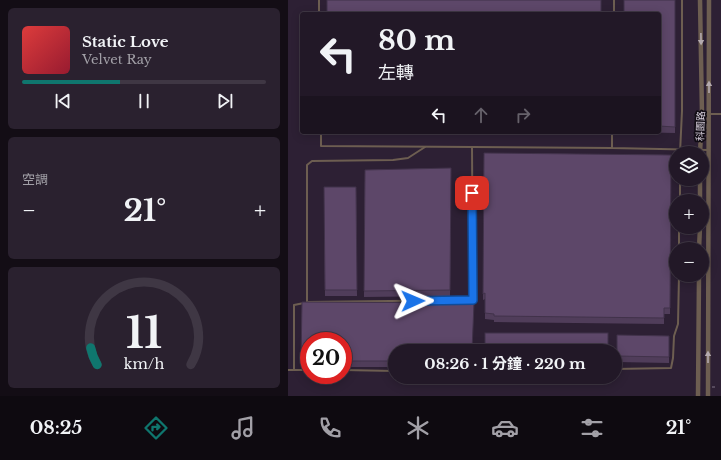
<!DOCTYPE html>
<html lang="zh-TW">
<meta charset="utf-8">
<style>
body{margin:0;font-family:"Libre Baskerville","Noto Sans TC",serif;background:#2a212f;color:#f1f3f6;height:100vh;display:flex;flex-direction:column;font-size:15px;white-space:nowrap}
*{box-sizing:border-box;margin:0}
p{font-size:13px;color:#a2a0a7}
.icon{flex:none;width:22px;height:22px;fill:none;stroke:currentColor;stroke-width:2;stroke-linecap:round;stroke-linejoin:round}
.map{position:relative;flex:1;overflow:hidden}
.side{display:flex;flex-direction:column;gap:8px;padding:8px;background:#130d15;width:288px}
.side>*{flex:none}
.guide{position:absolute;left:12px;top:12px;width:361px;height:122px;border-radius:4px;box-shadow:0 2px 10px #0003,0 0 0 1px #3f3744;background:#221827;color:#f1f3f6;overflow:hidden}
.fabs{position:absolute;left:381px;top:146px;display:grid;gap:8px}
.fabs a{display:grid;place-items:center;width:40px;height:40px;border-radius:50%;background:#221827;box-shadow:0 2px 10px #0003,0 0 0 1px #3f3744;font-size:20px}
.speed{position:absolute;left:12px;top:332px;display:flex;gap:8px;font-size:20px;font-weight:700;text-align:center}
.speed>*{display:grid;place-content:center;width:52px;height:52px;border-radius:50%;background:#221827;box-shadow:0 2px 10px #0003,0 0 0 1px #3f3744;line-height:1}
.speed .limit{border:6px solid #d22;background:#fff;color:#111}
.pin{position:absolute;display:grid;place-items:center;width:34px;height:34px;color:#fff;margin:-17px;border-radius:8px;box-shadow:0 2px 6px #0006}
.me{position:absolute;width:44px;margin:-22px;rotate:89deg;stroke-linejoin:round;filter:drop-shadow(0 0 3px #0008)}
.turn{display:flex;align-items:center;gap:14px;height:84px;padding:0 12px;font-size:18px}
.turn .icon{width:52px;height:52px;stroke-width:2.5}
.turn b{display:block;font-size:28px;line-height:34px}
.lanes{display:flex;align-items:center;height:38px;padding:0 12px;background:#0003;justify-content:center;gap:20px;direction:ltr}
.lanes .off{opacity:.35}
.big{font-size:30px;font-weight:700;line-height:1.1}
.side .tile{flex:1;display:flex;flex-direction:column;justify-content:center;gap:6px;min-width:0;padding:0 14px;border-radius:6px;background:#2a212f}
.side .dial{align-items:center;gap:0}
.dial svg{height:104px;overflow:visible;fill:none;stroke:#3f3744;stroke-width:7;stroke-linecap:round;text-anchor:middle}
.dial text{fill:#f1f3f6;stroke:none}
.song{display:flex;align-items:center;gap:12px}
.cover{width:48px;height:48px;border-radius:6px;background:linear-gradient(135deg,hsl(0 70% 55%),hsl(350 70% 35%))}
.played{height:4px;border-radius:2px;background:linear-gradient(90deg,#0f766e 40%,#3f3744 40%)}
.keys{display:flex;justify-content:space-around;direction:ltr}
.heat{display:flex;justify-content:space-between;align-items:center;font-size:22px;direction:ltr}
.trip{position:absolute;left:100px;top:344px;width:234px;height:40px;border-radius:20px;background:#221827;box-shadow:0 2px 10px #0003,0 0 0 1px #3f3744;font-weight:700;line-height:40px;text-align:center}
.menu{display:flex;height:64px;justify-content:space-around;align-items:center;background:#0e0a10;color:#a2a0a7}
.menu .icon{width:28px;height:28px}
.menu .current{color:#0f766e}
.menu b{font-size:18px;color:#f1f3f6}
main{display:flex;flex:1;min-height:0}
.map>svg:first-child{display:block}
.lines{fill:none;stroke-linecap:round;stroke-linejoin:round}
.path{stroke:#807586;stroke-width:1;stroke-dasharray:3 2;stroke-linecap:butt}
.service{stroke:#6d5e51;stroke-width:2}
.minor{stroke:#6d5e51;stroke-width:4.5}
.wall{fill:#503d5a}
.building{fill:#5d4769;stroke:#41324a}
.oneway{fill:#b4aaae}
.route-casing{stroke:#114b97;stroke-width:10}
.route{stroke:#1a73e8;stroke-width:7}
.labels{text-anchor:middle;stroke-width:3.5;stroke-linejoin:round;paint-order:stroke}
.street-label{font-size:10px;fill:#dbd3e0;stroke:#120d15}
</style>
<main>
<section class="side">
<div class="tile">
<div class="song"><i class="cover"></i><div><b>Static Love</b><p>Velvet Ray</p></div></div>
<div class="played"></div>
<div class="keys"><svg class="icon" aria-label="previous" viewBox="0 0 24 24"><path d="M18 5L8 12l10 7zM5 5v14"/></svg><svg class="icon" aria-label="pause" viewBox="0 0 24 24"><path d="M8 5v14M16 5v14"/></svg><svg class="icon" aria-label="next" viewBox="0 0 24 24"><path d="M6 5l10 7-10 7zM19 5v14"/></svg></div>
</div>
<div class="tile"><p>空調</p>
<div class="heat"><a>−</a><b class="big">21°</b><a>+</a></div>
</div>
<div class="tile dial"><svg viewBox="0 0 100 80">
<path d="M14 69A42 42 0 1 1 86 69"/>
<path d="M14 69A42 42 0 0 1 9 56" stroke="#0f766e"/>
<text x="50" y="56" font-size="32" font-weight="700">11</text>
<text x="50" y="72" font-size="11">km/h</text>
</svg></div>
</section>
<div class="map">
<svg width="433" height="396" viewBox="0 0 433 396">
<rect width="100%" height="100%" fill="#2d2034"/>
<g class="lines">
<path class="path" d="M424,387H429"/>
<g class="service">
<path d="M31,0V14"/>
<path d="M326,14V0"/>
<path d="M414,114H433"/>
<path d="M33,132V146L324,148"/>
<path d="M324,132V148L420,150"/>
<path d="M137,147L120,158L105,160L24,161L19,165V302L185,300L184,147"/>
<path d="M392,153L394,111V0"/>
<path d="M392,201V179"/>
<path d="M391,249V227"/>
<path d="M327,369L383,368L385,358L386,336L390,324L391,275"/>
<path d="M0,370H6V305L16,303"/>
<path d="M6,370H21"/>
<path d="M55,370L107,371"/>
</g>
<g class="minor">
<path d="M412,153L414,114L412,0"/>
<path d="M412,201V179"/>
<path d="M411,249L412,227"/>
<path d="M410,396L411,275"/>
<path d="M420,396L421,0"/>
</g>
</g>
<g class="wall">
<path d="M387,0V133L341,132H371V14Z"/>
<path d="M38,132H313V135L38,133Z"/>
<path d="M196,153L383,155L382,314H376V324L206,322V320L197,319V299L195,300Z"/>
<path d="M163,168L162,296L76,297L77,170Z"/>
<path d="M36,187H68L69,296H37Z"/>
<path d="M14,302L107,351V367H55V341H21V367H13Z"/>
<path d="M329,335L381,336V363L329,362Z"/>
</g>
<g class="building">
<rect x="39" y="0" width="274" height="14"/>
<path d="M336,0H387V127L371,126V14H336Z"/>
<path d="M196,153L383,155L382,308H376V318L206,316V314L197,313V293L195,294Z"/>
<path d="M163,168L162,290L76,291L77,170Z"/>
<path d="M36,187H68L69,290H37Z"/>
<path d="M14,302L186,303L184,351H107V361H55V341H21V361H13Z"/>
<rect x="197" y="333" width="123" height="18"/>
<path d="M329,335L381,336V357L329,356Z"/>
</g>
<defs><path id="oneway-solid" d="M-6-.8H1V-3.2L6.5 0L1 3.2V.8H-6Z"/></defs>
<g class="oneway">
<use href="#oneway-solid" transform="translate(413 39) rotate(89)"/>
<use href="#oneway-solid" transform="translate(421 87) rotate(-90)"/>
<use href="#oneway-solid" transform="translate(420 357) rotate(-90)"/>
</g>
<g class="lines">
<g class="route-casing">
<path id="route" d="M125,301L185,300L184,193"/>
</g>
<use href="#route" class="route"/>
</g>
<g class="labels">
<g class="street-label">
<text transform="translate(412 126) rotate(-88)" y="4">科園路</text>
</g>
</g>
</svg>
<div class="fabs">
<a><svg class="icon" aria-label="layers" viewBox="0 0 24 24"><path d="M12 4l9 5-9 5-9-5zM3 14l9 5 9-5"/></svg></a>
<a>+</a>
<a>−</a>
</div>
<div class="speed"><div class="limit">20</div></div>
<div class="pin" style="left:184px;top:193px;background:#d93025"><svg class="icon" aria-label="arrive" viewBox="0 0 24 24"><path d="M6 21V4h12l-3 4 3 4H6"/></svg></div>
<svg class="me" style="left:125px;top:301px" viewBox="-20 -20 40 40"><path d="M0-17L14 15 0 8-14 15z" fill="#1a73e8" stroke="#fff" stroke-width="4"/></svg>
<div class="trip">08:26 · 1 分鐘 · 220 m</div>
<div class="guide">
<div class="turn"><svg class="icon" aria-label="left" viewBox="0 0 24 24"><path d="M17 20v-9H6M10 6l-5 5 5 5"/></svg><div><b>80 m</b>左轉</div></div>
<div class="lanes"><svg class="icon" aria-label="left" viewBox="0 0 24 24"><path d="M17 20v-9H6M10 6l-5 5 5 5"/></svg><svg class="icon off" aria-label="ahead" viewBox="0 0 24 24"><path d="M12 20V5M6 11l6-6 6 6"/></svg><svg class="icon off" aria-label="right" viewBox="0 0 24 24"><path d="M7 20v-9h11M14 6l5 5-5 5"/></svg></div>
</div>
</div>
</main>
<nav class="menu">
<b>08:25</b>
<svg class="icon current" aria-label="directions" viewBox="0 0 24 24"><path d="M12 3l9 9-9 9-9-9zM9 14v-3h6M13 9l2 2-2 2"/></svg>
<svg class="icon" aria-label="music" viewBox="0 0 24 24"><path d="M9 18V5l10-2v13"/><circle cx="6" cy="18" r="3"/><circle cx="16" cy="16" r="3"/></svg>
<svg class="icon" aria-label="phone" viewBox="0 0 24 24"><path d="M5 4h4l2 5-3 2q2 4 5 5l2-3 5 2v4C11 20 4 13 5 4z"/></svg>
<svg class="icon" aria-label="climate" viewBox="0 0 24 24"><path d="M12 3v18M4 7l16 10M4 17L20 7"/></svg>
<svg class="icon" aria-label="car" viewBox="0 0 24 24"><path d="M5 17H2v-5l4-1 3-4h7l3 4 3 1v5h-3M9 17h6M6 11h13"/><circle cx="7" cy="17" r="2"/><circle cx="17" cy="17" r="2"/></svg>
<svg class="icon" aria-label="filters" viewBox="0 0 24 24"><path d="M4 7h16M4 17h16"/><circle cx="9" cy="7" r="2"/><circle cx="15" cy="17" r="2"/></svg>
<b>21°</b>
</nav>
